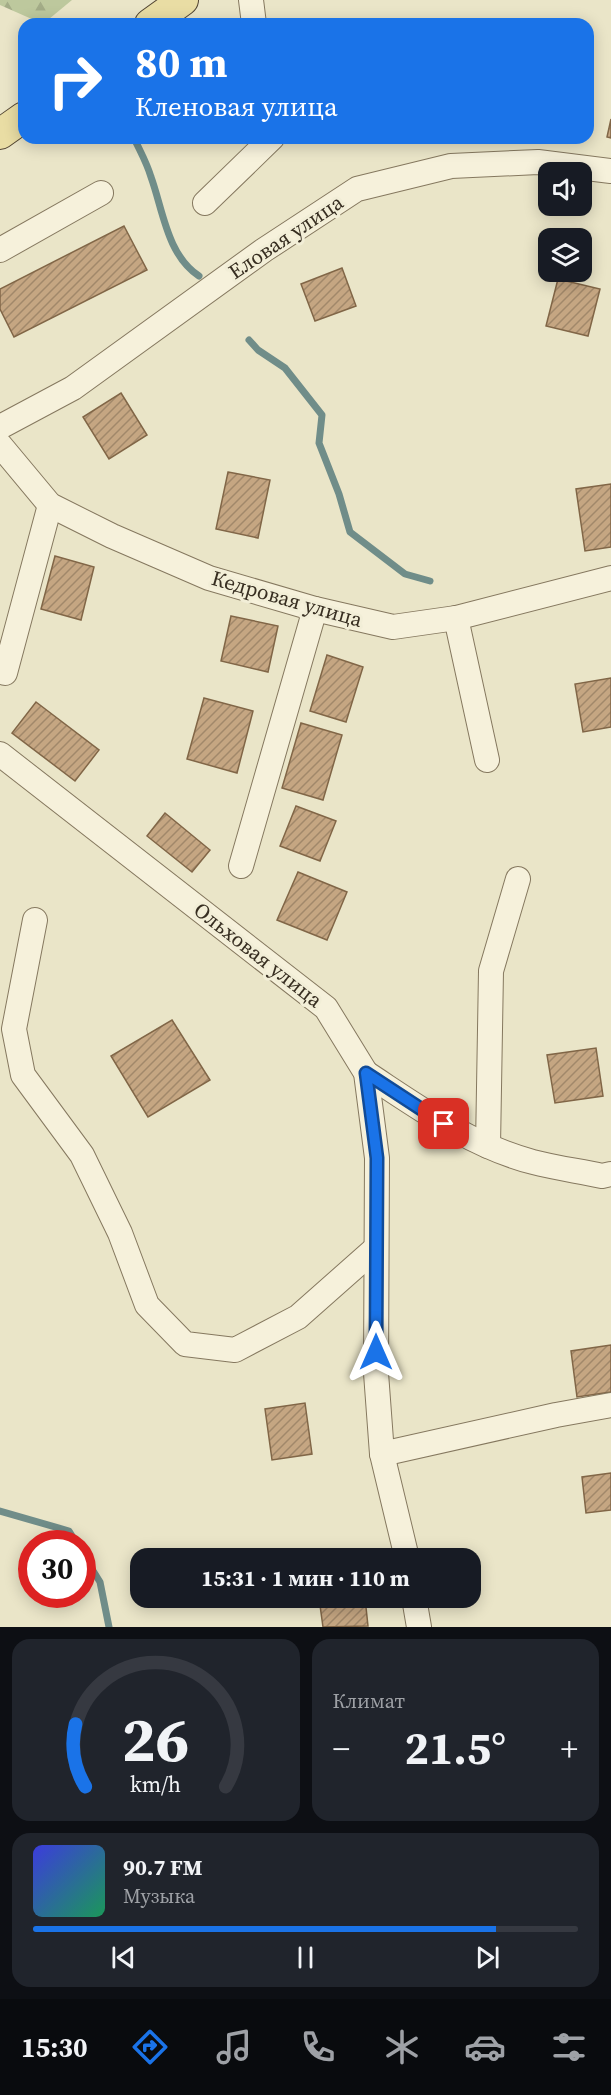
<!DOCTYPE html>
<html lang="ru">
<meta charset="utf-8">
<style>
body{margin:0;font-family:"Source Serif 4",serif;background:#20242c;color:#f1f3f6;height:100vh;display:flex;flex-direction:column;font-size:22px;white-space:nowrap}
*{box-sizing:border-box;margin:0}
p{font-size:20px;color:#9ea1a6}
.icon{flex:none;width:33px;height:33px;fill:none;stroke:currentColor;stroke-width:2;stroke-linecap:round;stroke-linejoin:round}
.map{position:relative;height:1627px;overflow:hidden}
.details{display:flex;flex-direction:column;gap:12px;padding:12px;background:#0d0f14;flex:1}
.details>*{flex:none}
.guide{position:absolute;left:18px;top:18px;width:576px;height:126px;border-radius:18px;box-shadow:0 3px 15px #0003;background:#1a73e8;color:#fff;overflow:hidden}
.tools{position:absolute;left:538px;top:162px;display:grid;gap:12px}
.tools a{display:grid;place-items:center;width:54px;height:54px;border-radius:12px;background:#171b24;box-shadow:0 3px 15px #0003;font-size:30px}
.speed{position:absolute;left:18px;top:1530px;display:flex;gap:12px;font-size:30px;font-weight:700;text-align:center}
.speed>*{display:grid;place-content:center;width:78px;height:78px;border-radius:50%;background:#171b24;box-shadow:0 3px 15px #0003;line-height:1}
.speed .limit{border:9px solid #d22;background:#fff;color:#111}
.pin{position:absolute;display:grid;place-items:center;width:51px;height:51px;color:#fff;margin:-26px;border-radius:12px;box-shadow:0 3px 9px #0006}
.me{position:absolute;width:66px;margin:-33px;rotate:0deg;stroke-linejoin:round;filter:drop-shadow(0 0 4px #0008)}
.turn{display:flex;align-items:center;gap:21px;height:126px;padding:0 18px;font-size:27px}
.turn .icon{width:78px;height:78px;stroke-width:2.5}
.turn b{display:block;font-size:42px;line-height:51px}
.big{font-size:45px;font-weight:700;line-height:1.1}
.details .tile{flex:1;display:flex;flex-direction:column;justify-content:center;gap:9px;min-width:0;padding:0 21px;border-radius:18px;background:#20242c}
.details .dial{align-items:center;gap:0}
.dial svg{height:156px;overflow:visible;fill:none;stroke:#363941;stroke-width:7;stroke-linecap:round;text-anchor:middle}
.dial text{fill:#f1f3f6;stroke:none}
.song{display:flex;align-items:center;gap:18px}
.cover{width:72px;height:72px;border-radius:9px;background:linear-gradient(135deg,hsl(240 70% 55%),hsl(150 70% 35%))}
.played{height:6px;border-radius:3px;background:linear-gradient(90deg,#1a73e8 85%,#363941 85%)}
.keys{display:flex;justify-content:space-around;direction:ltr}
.heat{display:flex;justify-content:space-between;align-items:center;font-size:33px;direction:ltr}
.details .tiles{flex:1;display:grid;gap:12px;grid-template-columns:1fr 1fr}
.tile:last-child{grid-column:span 2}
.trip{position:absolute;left:130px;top:1548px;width:351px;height:60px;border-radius:18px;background:#171b24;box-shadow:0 3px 15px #0003;font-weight:700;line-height:60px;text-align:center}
.menu{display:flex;height:96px;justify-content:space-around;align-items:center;background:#090b0e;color:#9ea1a6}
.menu .icon{width:42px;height:42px}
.menu .selected{color:#1a73e8}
.menu b{font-size:27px;color:#f1f3f6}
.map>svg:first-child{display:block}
.forest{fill:url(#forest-firs)}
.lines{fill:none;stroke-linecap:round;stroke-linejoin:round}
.stream{stroke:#708d89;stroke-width:7}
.building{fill:url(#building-hatch);stroke:#816647;stroke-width:1.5}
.minor-casing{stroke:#85785f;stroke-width:26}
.major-casing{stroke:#534633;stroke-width:32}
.minor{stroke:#f6f1db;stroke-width:24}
.major{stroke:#e9dda4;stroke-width:30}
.route-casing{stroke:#114b97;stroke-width:15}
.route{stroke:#1a73e8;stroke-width:10}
.labels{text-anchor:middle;stroke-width:6;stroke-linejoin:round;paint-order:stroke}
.street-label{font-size:21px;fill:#372e21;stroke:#f2eed7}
</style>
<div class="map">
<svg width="611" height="1627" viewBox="0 0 611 1627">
<defs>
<pattern id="forest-firs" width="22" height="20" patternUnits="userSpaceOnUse" patternTransform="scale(1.5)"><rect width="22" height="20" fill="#bdc89d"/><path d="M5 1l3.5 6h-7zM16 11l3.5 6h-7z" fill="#a3ac87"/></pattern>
<pattern id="building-hatch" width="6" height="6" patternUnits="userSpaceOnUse" patternTransform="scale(1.5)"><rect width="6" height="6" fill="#c5a682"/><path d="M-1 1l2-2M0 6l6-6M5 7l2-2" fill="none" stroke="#a1886a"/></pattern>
</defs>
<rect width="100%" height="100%" fill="#eae5c8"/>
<path class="forest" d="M0,0H72L43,24L0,5Z"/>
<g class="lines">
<g class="stream">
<path d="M134,138C140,151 147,163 151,177C163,210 167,255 199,276"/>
<path d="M249,340L258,350L285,368L322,415L319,443L339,494L350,532L405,574L430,581"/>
<path d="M0,1511L69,1531L77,1544"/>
<path d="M82,1553L100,1582L109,1627"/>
</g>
</g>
<g class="building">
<path d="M611,119V138L607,137Z"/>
<path d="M124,226L147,270L14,337L0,309V289Z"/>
<path d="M342,268L356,306L315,321L301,284Z"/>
<path d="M558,279L600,289L588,336L546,326Z"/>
<path d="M121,393L147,435L109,459L83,417Z"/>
<path d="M228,472L270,480L258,538L216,529Z"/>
<path d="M611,484V547L585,551L576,489Z"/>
<path d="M55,556L94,567L81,620L41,609Z"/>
<path d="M231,616L278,626L268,672L221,661Z"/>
<path d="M327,655L363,667L346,722L310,711Z"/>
<path d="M611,678V727L583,732L575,684Z"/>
<path d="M204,698L253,711L237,773L187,759Z"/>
<path d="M36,702L99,750L75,781L12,733Z"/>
<path d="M301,723L342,735L323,800L282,788Z"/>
<path d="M296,806L336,821L320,861L280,846Z"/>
<path d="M165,813L210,850L192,872L147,836Z"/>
<path d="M298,872L347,892L327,940L277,920Z"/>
<path d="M172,1020L210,1080L148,1117L111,1056Z"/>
<path d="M596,1048L603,1096L555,1103L547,1055Z"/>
<path d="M611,1345V1392L577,1397L571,1351Z"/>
<path d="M305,1403L312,1454L272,1460L265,1409Z"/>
<path d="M611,1473V1510L586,1513L582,1477Z"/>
<path d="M319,1598H365L368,1626L323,1627Z"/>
</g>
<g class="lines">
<g class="minor-casing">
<g id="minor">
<path d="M251,0L254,24"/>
<path d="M205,203L272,138"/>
<path d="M0,250L101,193"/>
<path d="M0,427L73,388L264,250L357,189L451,166L538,162L611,171"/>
<path d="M0,445L50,505L112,536L209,578L315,609L393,627L456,618L611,578"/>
<path d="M456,618L487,760"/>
<path d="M5,673L50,505"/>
<path d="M0,754L326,1008L366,1073L377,1158L376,1373L382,1454L407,1558"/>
<path d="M241,866L315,609"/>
<path d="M35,920L14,1029L23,1075L82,1155L120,1233L147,1305L185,1344L235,1350L298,1317L376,1248"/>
<path d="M366,1073C418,1107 471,1146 533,1162C556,1168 579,1171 602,1176L611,1174"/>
<path d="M488,1146L491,971L518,879"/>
<path d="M382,1454L556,1415L611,1405"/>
<path d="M414,1598L419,1627"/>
</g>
</g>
<g class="major-casing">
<g id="major">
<path d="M150,24L183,0"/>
<path d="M0,134L24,117"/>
</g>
</g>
<use href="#minor" class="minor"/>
<use href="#major" class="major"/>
</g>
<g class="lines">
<g class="route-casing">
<path id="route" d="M376,1352L377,1158L366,1073L444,1124"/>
</g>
<use href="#route" class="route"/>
</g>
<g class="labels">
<g class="street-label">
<text transform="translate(286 237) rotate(-34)" y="7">Еловая улица</text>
<text transform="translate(287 599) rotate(16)" y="7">Кедровая улица</text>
<text transform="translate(258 955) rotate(38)" y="7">Ольховая улица</text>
</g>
</g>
</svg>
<div class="tools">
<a><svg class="icon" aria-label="sound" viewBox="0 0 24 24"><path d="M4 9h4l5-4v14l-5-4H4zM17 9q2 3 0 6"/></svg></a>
<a><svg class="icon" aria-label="layers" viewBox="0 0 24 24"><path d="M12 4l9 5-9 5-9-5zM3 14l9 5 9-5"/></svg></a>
</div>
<div class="speed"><div class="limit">30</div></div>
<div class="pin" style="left:444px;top:1124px;background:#d93025"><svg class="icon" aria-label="arrive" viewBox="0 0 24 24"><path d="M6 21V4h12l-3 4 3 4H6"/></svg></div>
<svg class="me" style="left:376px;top:1352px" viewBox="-20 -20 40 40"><path d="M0-17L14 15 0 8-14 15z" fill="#1a73e8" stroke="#fff" stroke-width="4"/></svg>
<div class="trip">15:31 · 1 мин · 110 m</div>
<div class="guide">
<div class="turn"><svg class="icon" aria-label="right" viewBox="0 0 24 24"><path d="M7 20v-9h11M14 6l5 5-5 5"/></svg><div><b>80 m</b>Кленовая улица</div></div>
</div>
</div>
<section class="details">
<div class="tiles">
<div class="tile dial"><svg viewBox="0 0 100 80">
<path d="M14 69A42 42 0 1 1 86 69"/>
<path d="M14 69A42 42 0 0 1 9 37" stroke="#1a73e8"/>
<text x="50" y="56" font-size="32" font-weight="700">26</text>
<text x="50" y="72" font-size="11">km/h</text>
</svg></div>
<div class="tile"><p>Климат</p>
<div class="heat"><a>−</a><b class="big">21.5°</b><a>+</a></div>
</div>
<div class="tile">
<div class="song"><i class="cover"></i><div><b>90.7 FM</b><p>Музыка</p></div></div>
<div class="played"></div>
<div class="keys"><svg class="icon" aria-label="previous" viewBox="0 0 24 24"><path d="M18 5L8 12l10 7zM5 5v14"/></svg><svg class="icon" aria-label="pause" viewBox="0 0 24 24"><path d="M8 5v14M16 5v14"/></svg><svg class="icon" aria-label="next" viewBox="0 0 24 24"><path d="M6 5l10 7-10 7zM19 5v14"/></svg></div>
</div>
</div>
</section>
<nav class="menu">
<b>15:30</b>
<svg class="icon selected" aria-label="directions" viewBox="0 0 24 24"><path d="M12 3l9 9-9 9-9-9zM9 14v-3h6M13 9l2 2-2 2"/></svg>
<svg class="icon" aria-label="music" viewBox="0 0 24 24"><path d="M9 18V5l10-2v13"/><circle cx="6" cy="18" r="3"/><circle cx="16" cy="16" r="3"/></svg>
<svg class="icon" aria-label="phone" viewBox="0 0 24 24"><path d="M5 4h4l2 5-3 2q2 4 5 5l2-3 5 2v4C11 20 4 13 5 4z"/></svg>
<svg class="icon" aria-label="climate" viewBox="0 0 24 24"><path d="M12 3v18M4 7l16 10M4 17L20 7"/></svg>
<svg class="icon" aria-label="car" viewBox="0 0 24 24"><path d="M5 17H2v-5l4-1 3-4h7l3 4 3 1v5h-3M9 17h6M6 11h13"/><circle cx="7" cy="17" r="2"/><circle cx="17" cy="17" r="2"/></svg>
<svg class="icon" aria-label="filters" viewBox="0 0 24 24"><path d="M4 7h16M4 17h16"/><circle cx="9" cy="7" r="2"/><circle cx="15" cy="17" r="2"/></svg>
</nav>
